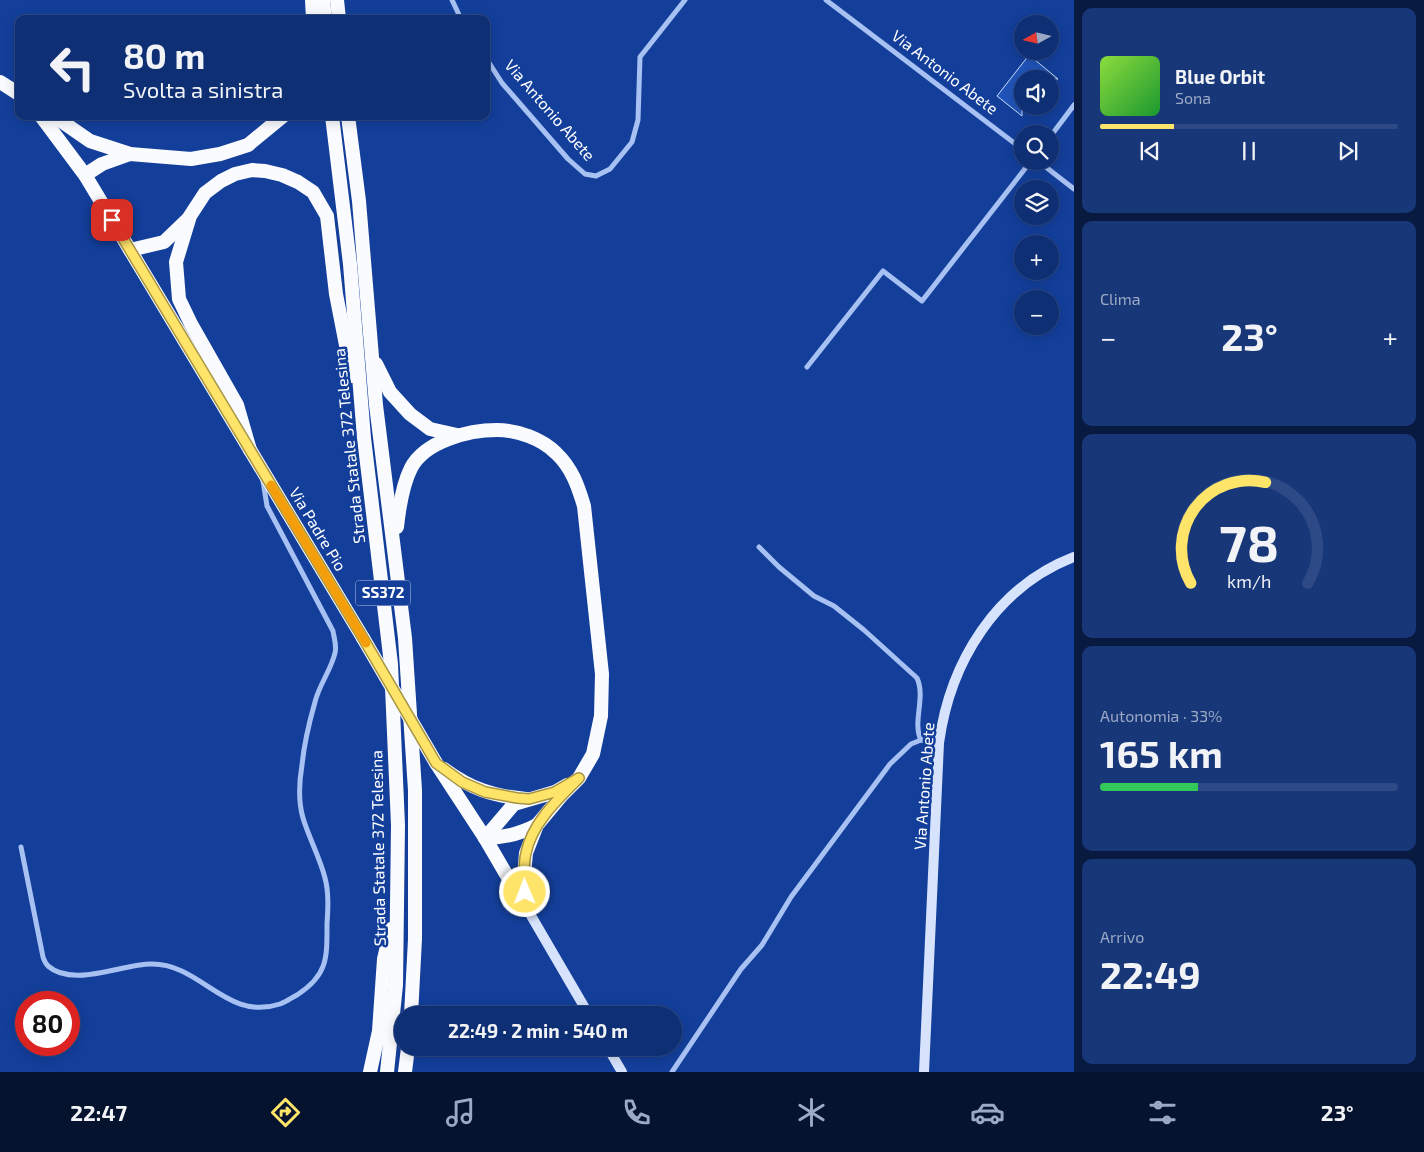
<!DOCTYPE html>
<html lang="it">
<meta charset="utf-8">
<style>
body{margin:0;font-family:"Exo 2",sans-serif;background:#173779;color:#f1f3f6;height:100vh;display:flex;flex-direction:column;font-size:19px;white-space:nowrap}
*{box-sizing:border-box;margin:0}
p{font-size:16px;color:#9ba9c5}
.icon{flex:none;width:28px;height:28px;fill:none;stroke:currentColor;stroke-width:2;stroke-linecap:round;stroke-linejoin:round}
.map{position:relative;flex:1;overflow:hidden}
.sheet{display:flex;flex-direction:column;gap:8px;padding:8px;background:#081a40;width:350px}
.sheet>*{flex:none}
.top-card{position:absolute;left:15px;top:15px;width:475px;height:105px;border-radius:10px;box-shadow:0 2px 12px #0003,0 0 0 1px #2e4a86;background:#0e2f74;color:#f1f3f6;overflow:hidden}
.needle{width:32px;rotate:262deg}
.tools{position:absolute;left:1014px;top:15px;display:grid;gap:10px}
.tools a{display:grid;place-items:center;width:45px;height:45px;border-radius:50%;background:#0e2f74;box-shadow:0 2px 12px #0003,0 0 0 1px #2e4a86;font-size:25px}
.speed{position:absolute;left:15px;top:991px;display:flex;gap:10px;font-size:25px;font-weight:700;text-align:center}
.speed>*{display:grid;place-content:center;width:65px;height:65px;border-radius:50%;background:#0e2f74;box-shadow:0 2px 12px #0003,0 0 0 1px #2e4a86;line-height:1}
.speed .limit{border:8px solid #d22;background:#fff;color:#111}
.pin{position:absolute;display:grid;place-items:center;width:42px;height:42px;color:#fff;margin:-21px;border-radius:10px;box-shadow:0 2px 8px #0006}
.me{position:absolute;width:55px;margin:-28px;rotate:359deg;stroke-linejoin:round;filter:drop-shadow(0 0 4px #0008)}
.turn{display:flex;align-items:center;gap:18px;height:105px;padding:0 25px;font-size:22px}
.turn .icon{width:65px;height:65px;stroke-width:2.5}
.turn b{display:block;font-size:35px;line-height:42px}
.big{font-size:38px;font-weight:700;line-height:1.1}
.sheet .tile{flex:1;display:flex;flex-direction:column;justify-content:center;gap:8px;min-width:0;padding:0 18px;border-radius:10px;background:#173779}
.sheet .dial{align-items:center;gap:0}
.dial svg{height:130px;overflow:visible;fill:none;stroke:#2e4a86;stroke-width:7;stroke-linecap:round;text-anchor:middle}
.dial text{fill:#f1f3f6;stroke:none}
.song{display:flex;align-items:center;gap:15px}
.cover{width:60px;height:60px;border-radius:8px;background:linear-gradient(135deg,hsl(90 70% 55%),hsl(130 70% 35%))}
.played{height:5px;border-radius:2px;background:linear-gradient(90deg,#ffe46a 25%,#2e4a86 25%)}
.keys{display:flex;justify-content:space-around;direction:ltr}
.heat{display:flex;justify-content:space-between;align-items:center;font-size:28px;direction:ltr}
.charge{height:8px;border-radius:4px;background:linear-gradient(90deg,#34c759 33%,#2e4a86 0)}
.trip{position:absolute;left:394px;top:1006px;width:288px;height:50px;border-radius:25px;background:#0e2f74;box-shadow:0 2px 12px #0003,0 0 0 1px #2e4a86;font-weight:700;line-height:50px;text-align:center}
.tab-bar{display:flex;height:80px;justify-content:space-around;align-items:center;background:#06132e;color:#9ba9c5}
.tab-bar .icon{width:35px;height:35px}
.tab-bar .selected{color:#ffe46a}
.tab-bar b{font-size:22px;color:#f1f3f6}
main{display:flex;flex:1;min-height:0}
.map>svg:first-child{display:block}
.building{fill:#2154ba;stroke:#cfdffd}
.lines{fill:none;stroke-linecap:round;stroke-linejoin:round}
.minor{stroke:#a7c1f3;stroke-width:5}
.secondary{stroke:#d7e3fd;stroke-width:10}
.trunk{stroke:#fafbff;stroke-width:14}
.trunk-bridge{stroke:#fafbff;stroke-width:14}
.route-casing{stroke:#a69445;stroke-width:12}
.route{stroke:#ffe46a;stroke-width:9}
.slow{stroke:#f59e0b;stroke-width:9}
.labels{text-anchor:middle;stroke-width:5;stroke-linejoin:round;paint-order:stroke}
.shield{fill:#133f9b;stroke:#b8c5e1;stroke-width:1}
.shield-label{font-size:15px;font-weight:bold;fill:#fff}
.street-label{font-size:16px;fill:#fff;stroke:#133f9b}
</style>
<main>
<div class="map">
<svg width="1074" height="1072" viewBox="0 0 1074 1072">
<rect width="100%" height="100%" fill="#133f9b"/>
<path class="building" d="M1029,55L1058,79H1022V116L997,96Z"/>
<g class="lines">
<g class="minor">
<path d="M452,0L461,19"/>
<path d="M826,0L1022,149"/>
<path d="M486,58L502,83L568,159L585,174L596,176L610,169L632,142L638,120L640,57L685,0"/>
<path d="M1050,137L1074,105"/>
<path d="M1038,161L1074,189"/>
<path d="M807,367L883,271L922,301L1031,161"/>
<path d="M759,547L779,567L814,596L834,606L864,630L917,678C926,698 912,722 921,740"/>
<path d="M21,847L43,957C44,960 46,964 48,966C73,988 122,964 151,964C201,963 226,1022 280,1004C286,1002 291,998 297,995C328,975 327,958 327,924C328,909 329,893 325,878C320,858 309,838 303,818C298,801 299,783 302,765C304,745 309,723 315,702C319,685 331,670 335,653C337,646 334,638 333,631L267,506L263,481"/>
<path d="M672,1072L741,969L762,945L791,897L890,764L911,744L921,740L939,743"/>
</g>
<g class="secondary">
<path d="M526,907L589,1015"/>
<path d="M608,1048L622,1072"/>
<path d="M924,1072L939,743C950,662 996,587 1074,557"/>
</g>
<g class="trunk">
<path d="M312,0L313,19"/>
<path d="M323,0L325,19"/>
<path d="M337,0L339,19"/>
<path d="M0,82L19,94"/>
<path d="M41,116L85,175L363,638"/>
<path d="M54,116L90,141L130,154L191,159L220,154L248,145L283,116"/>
<path d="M332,116L350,264L364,438L391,664L398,825L396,985L387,1072"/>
<path d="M348,116L359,201L376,405L405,638L415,790V939L411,1015"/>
<path d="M85,175L102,164L130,154"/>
<path d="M130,250L164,242L189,218"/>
<path d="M376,364L390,392L410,414L430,429L457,435"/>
<path d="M250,450L237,405L191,324L179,299L176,262L190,216L205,193L221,181L235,174L252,170L265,171L282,175L298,182L313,192L327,216L336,294L352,376"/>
<path d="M397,527C399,508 402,486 411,468C425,441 469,430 497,430C518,430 542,439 556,453C572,468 578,486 584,506L602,674L601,716L593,754L579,778L562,795L537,825L526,853L524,876L526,907"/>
<path d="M436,763L485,838L524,905"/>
<path d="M444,769C471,789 493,796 526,799"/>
<path d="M485,838L514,804L555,792L567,785"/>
<path d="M485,838C504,838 520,834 537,825"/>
<path d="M370,1072L379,1031L384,959L391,929"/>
<path d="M405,1072L408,1048"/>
</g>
<path class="trunk-bridge" d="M363,638L436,763"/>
</g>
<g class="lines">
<g class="route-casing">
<path id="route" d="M112,220L363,638L436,763L462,782L485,792L517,798L529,799L555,792L579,778C558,799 532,823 526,853C523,865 524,879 525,892"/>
</g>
<use href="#route" class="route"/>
<path class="slow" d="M271,485L366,643"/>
</g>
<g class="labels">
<rect class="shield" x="355.5" y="580.5" width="55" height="25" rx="4"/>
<g class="shield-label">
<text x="383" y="598">SS372</text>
</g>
<g class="street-label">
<text transform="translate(945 72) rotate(37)" y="6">Via Antonio Abete</text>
<text transform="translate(550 110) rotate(49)" y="6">Via Antonio Abete</text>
<text transform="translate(349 446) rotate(-96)" y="6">Strada Statale 372 Telesina</text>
<text transform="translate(318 529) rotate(59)" y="6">Via Padre Pio</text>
<text transform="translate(924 786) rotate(-86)" y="6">Via Antonio Abete</text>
<text transform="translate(378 848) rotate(-91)" y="6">Strada Statale 372 Telesina</text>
</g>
</g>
</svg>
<div class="tools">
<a><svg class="needle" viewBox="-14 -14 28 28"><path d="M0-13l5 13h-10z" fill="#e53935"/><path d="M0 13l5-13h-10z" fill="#9ba9c5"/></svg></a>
<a><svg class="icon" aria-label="sound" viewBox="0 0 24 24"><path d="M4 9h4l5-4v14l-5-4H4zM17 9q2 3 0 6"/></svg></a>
<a><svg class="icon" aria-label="search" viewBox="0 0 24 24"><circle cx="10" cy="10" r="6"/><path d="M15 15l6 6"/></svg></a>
<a><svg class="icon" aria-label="layers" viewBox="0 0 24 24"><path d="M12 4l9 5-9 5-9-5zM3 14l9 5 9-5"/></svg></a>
<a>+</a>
<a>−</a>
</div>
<div class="speed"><div class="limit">80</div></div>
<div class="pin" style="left:112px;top:220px;background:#d93025"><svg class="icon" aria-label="arrive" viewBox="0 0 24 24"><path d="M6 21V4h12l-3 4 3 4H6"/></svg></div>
<svg class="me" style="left:525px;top:892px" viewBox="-20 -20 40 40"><circle r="17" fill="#ffe46a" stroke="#fff" stroke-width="3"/><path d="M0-11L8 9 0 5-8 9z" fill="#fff"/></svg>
<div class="trip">22:49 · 2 min · 540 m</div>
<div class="top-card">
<div class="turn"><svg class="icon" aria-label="left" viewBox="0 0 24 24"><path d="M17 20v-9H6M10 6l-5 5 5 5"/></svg><div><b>80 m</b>Svolta a sinistra</div></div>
</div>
</div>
<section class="sheet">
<div class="tile">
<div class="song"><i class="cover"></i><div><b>Blue Orbit</b><p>Sona</p></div></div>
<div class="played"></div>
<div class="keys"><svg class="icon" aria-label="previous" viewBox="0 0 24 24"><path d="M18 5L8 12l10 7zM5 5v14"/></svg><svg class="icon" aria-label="pause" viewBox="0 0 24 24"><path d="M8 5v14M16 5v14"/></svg><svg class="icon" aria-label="next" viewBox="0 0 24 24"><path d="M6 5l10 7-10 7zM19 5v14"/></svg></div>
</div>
<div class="tile"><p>Clima</p>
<div class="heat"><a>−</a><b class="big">23°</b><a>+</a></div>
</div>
<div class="tile dial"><svg viewBox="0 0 100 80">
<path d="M14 69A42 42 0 1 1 86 69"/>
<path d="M14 69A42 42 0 0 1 60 7" stroke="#ffe46a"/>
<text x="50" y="56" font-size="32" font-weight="700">78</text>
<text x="50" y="72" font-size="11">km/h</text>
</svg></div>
<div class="tile"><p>Autonomia · 33%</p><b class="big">165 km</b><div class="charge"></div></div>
<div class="tile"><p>Arrivo</p><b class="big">22:49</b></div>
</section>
</main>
<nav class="tab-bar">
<b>22:47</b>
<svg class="icon selected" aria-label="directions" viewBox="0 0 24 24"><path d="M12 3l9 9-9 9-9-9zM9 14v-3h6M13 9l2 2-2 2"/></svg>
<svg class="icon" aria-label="music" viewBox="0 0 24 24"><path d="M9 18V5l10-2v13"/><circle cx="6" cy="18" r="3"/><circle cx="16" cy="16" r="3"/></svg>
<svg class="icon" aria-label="phone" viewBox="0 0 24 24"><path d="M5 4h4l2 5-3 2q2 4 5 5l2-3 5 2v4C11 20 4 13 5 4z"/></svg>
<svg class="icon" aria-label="climate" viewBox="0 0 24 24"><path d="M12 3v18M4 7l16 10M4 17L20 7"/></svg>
<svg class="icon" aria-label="car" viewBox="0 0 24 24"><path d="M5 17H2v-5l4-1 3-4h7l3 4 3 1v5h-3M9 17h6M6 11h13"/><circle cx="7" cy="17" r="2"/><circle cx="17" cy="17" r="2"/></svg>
<svg class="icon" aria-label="filters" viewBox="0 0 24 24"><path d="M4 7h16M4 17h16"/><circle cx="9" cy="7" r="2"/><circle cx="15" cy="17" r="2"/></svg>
<b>23°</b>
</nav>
